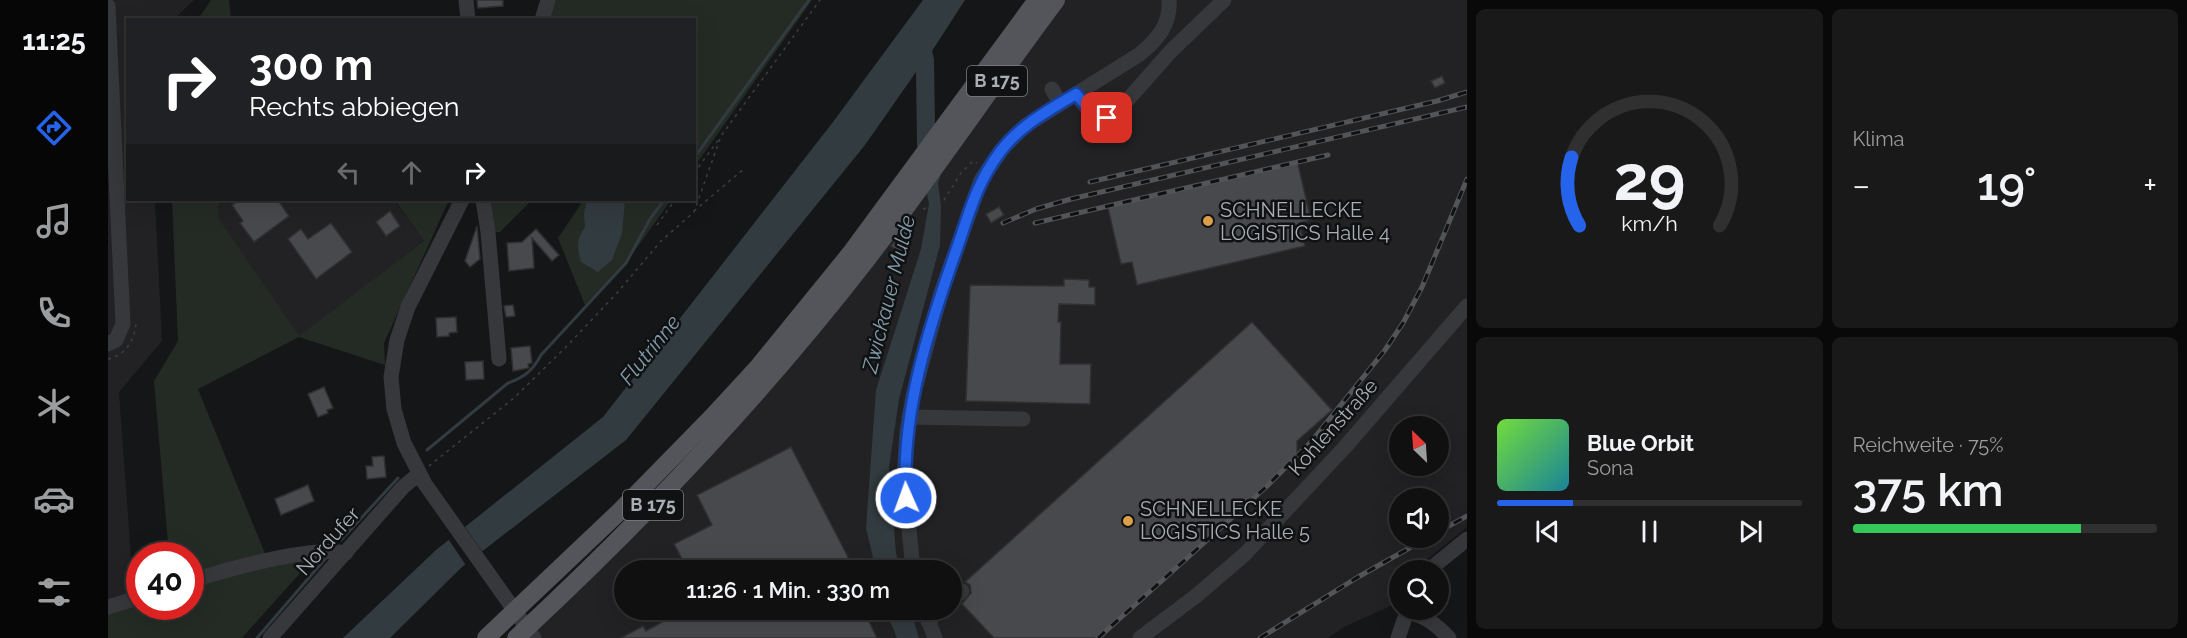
<!DOCTYPE html>
<html lang="de">
<meta charset="utf-8">
<style>
body{margin:0;font-family:Raleway,sans-serif;background:#19191a;color:#f1f3f6;height:100vh;display:flex;flex-direction:column;font-size:22px;white-space:nowrap}
*{box-sizing:border-box;margin:0}
p{font-size:20px;color:#9c9d9f}
.icon{flex:none;width:33px;height:33px;fill:none;stroke:currentColor;stroke-width:2;stroke-linecap:round;stroke-linejoin:round}
.map{position:relative;flex:1;overflow:hidden}
.sheet{display:flex;flex-direction:column;gap:9px;padding:9px;background:#090909;width:720px}
.sheet>*{flex:none}
.banner{position:absolute;left:18px;top:18px;width:570px;height:183px;border-radius:0px;box-shadow:0 6px 24px #0002,0 0 0 2px #303031;background:#202124;color:#fff;overflow:hidden}
.needle{width:39px;rotate:335deg}
.controls{position:absolute;left:1281px;top:416px;display:grid;gap:12px}
.controls a{display:grid;place-items:center;width:60px;height:60px;border-radius:50%;background:#101011;box-shadow:0 6px 24px #0002,0 0 0 2px #303031;font-size:30px}
.speed{position:absolute;left:18px;top:542px;display:flex;gap:12px;font-size:30px;font-weight:700;text-align:center}
.speed>*{display:grid;place-content:center;width:78px;height:78px;border-radius:50%;background:#101011;box-shadow:0 6px 24px #0002,0 0 0 2px #303031;line-height:1}
.speed .limit{border:9px solid #d22;background:#fff;color:#111}
.pin{position:absolute;display:grid;place-items:center;width:51px;height:51px;color:#fff;margin:-26px;border-radius:12px;box-shadow:0 3px 9px #0006}
.me{position:absolute;width:66px;margin:-33px;rotate:358deg;stroke-linejoin:round;filter:drop-shadow(0 0 4px #0008)}
.turn{display:flex;align-items:center;gap:21px;height:126px;padding:0 24px;font-size:27px}
.turn .icon{width:78px;height:78px;stroke-width:2.5}
.turn b{display:block;font-size:42px;line-height:51px}
.lanes{display:flex;align-items:center;height:57px;padding:0 24px;background:#0003;justify-content:center;gap:30px;direction:ltr}
.lanes .off{opacity:.35}
.big{font-size:45px;font-weight:600;line-height:1.1}
.sheet .card{flex:1;display:flex;flex-direction:column;justify-content:center;gap:9px;min-width:0;padding:0 21px;border-radius:9px;background:#19191a}
.sheet .dial{align-items:center;gap:0}
.dial svg{height:156px;overflow:visible;fill:none;stroke:#303031;stroke-width:7;stroke-linecap:round;text-anchor:middle}
.dial text{fill:#f1f3f6;stroke:none}
.song{display:flex;align-items:center;gap:18px}
.cover{width:72px;height:72px;border-radius:9px;background:linear-gradient(135deg,hsl(100 70% 55%),hsl(190 70% 35%))}
.played{height:6px;border-radius:3px;background:linear-gradient(90deg,#2563eb 25%,#303031 25%)}
.keys{display:flex;justify-content:space-around;direction:ltr}
.heat{display:flex;justify-content:space-between;align-items:center;font-size:33px;direction:ltr}
.charge{height:9px;border-radius:4px;background:linear-gradient(90deg,#34c759 75%,#303031 0)}
.sheet .tiles{flex:1;display:grid;gap:9px;grid-template-columns:repeat(2,1fr)}
.trip{position:absolute;left:506px;top:560px;width:348px;height:60px;border-radius:30px;background:#101011;box-shadow:0 6px 24px #0002,0 0 0 2px #303031;font-weight:600;line-height:60px;text-align:center}
main{display:flex;flex:1;min-height:0}
.tabs{display:flex;flex-direction:column;width:108px;justify-content:space-around;align-items:center;background:#060607;color:#9c9d9f}
.tabs .icon{width:42px;height:42px}
.tabs .on{color:#2563eb}
.tabs b{font-size:27px;color:#f1f3f6}
.map>svg:first-child{display:block}
.built{fill:#222224;fill-rule:evenodd}
.green{fill:#242b24}
.water{fill:#323b40}
.pier{fill:#151617}
.lines{fill:none;stroke-linecap:round;stroke-linejoin:round}
.stream{stroke:#323b40;stroke-width:3}
.building{fill:#48494c;stroke:#303033;stroke-width:1.5}
.path{stroke:#3d3f42;stroke-width:1.5;stroke-dasharray:3 4.5;stroke-linecap:butt}
.minor{stroke:#37383b;stroke-width:15}
.major{stroke:#53555a;stroke-width:18}
.rail-casing{stroke:#525458;stroke-width:5}
.rail{stroke:#101112;stroke-width:3;stroke-dasharray:9;stroke-linecap:butt}
.route-casing{stroke:#184099;stroke-width:15}
.route{stroke:#2563eb;stroke-width:10}
.poi-dot{fill:#db9e49;stroke:#101112;stroke-width:2}
.labels{text-anchor:middle;stroke-width:5;stroke-linejoin:round;paint-order:stroke}
.shield{fill:#101112;stroke:#7b7f84;stroke-width:1.5}
.shield-label{font-size:18px;font-weight:bold;fill:#a9aeb5}
.poi-label{font-size:20px;fill:#a9aeb5;stroke:#101112;text-anchor:start}
.street-label{font-size:20px;fill:#a9aeb5;stroke:#101112}
.water-label{font-size:21px;font-style:italic;fill:#849dac;stroke:#101112}
</style>
<main>
<nav class="tabs">
<b>11:25</b>
<svg class="icon on" aria-label="directions" viewBox="0 0 24 24"><path d="M12 3l9 9-9 9-9-9zM9 14v-3h6M13 9l2 2-2 2"/></svg>
<svg class="icon" aria-label="music" viewBox="0 0 24 24"><path d="M9 18V5l10-2v13"/><circle cx="6" cy="18" r="3"/><circle cx="16" cy="16" r="3"/></svg>
<svg class="icon" aria-label="phone" viewBox="0 0 24 24"><path d="M5 4h4l2 5-3 2q2 4 5 5l2-3 5 2v4C11 20 4 13 5 4z"/></svg>
<svg class="icon" aria-label="climate" viewBox="0 0 24 24"><path d="M12 3v18M4 7l16 10M4 17L20 7"/></svg>
<svg class="icon" aria-label="car" viewBox="0 0 24 24"><path d="M5 17H2v-5l4-1 3-4h7l3 4 3 1v5h-3M9 17h6M6 11h13"/><circle cx="7" cy="17" r="2"/><circle cx="17" cy="17" r="2"/></svg>
<svg class="icon" aria-label="filters" viewBox="0 0 24 24"><path d="M4 7h16M4 17h16"/><circle cx="9" cy="7" r="2"/><circle cx="15" cy="17" r="2"/></svg>
</nav>
<div class="map">
<svg width="1359" height="638" viewBox="0 0 1359 638">
<rect width="100%" height="100%" fill="#151617"/>
<g class="built">
<path d="M0,0H86L66,19L20,20V200H47L54,341L11,392L26,599L0,607Z"/>
<path d="M956,0H1359V527L1306,570H1292L1291,598L1289,603L1236,627L1220,638H421L564,491ZM1292,426H1330V465H1292ZM1292,498H1330V537H1292ZM516,570H843V609H516Z"/>
<path d="M111,200H292L288,203L316,241L191,337L110,217Z"/>
</g>
<g class="green">
<path d="M103,0H121L123,19H85L93,15Z"/>
<path d="M440,0H704L587,166L586,20H434Z"/>
<path d="M64,200H111L110,217L191,336L316,241L288,202L292,200H341L276,343L277,365L191,337L90,389L160,561L211,552L134,638H0V607L31,597L32,606H82V555H61L46,381L70,341Z"/>
<path d="M375,200H424L392,232H380Z"/>
<path d="M466,200H563L518,263L477,305L450,238L473,204Z"/>
</g>
<g class="water">
<path d="M815,0H857L824,51L826,59L827,125L834,171L830,183L833,206L832,245L791,399L781,467L788,553L792,570H768L758,528L768,390L813,249L821,204L809,145L808,72L757,145L518,440L354,567L282,638H235L328,550L495,417L725,122Z"/>
<path d="M479,200H517L514,233L504,260L490,272L473,262C469,246 468,241 477,227L476,214Z"/>
<path d="M777,609H802L811,638H789Z"/>
</g>
<path class="pier" d="M355,524L376,554L359,567L339,537Z"/>
<g class="lines">
<g class="stream">
<path d="M586,158L701,0"/>
<path d="M319,450L400,383C417,377 425,370 433,355L518,263L542,219L556,200"/>
<path d="M233,540L290,478"/>
<path d="M149,638L218,558"/>
</g>
</g>
<g class="building">
<path d="M369,0H395V6L370,8Z"/>
<path d="M1334,76L1337,83L1327,88L1323,81Z"/>
<path d="M1189,160L1203,220L1191,223L1197,246L1029,285L1024,262L1013,264L999,204Z"/>
<path d="M132,200H170L181,216L146,242L132,223L135,221L124,205Z"/>
<path d="M891,207L896,215L883,223L878,214Z"/>
<path d="M282,211L292,226L278,236L268,222Z"/>
<path d="M223,223L244,252L208,279L180,239L193,229L200,239Z"/>
<path d="M369,226L372,259L362,267L357,261Z"/>
<path d="M428,229L451,255L444,261L424,238L426,268L401,271L399,243L414,242Z"/>
<path d="M795,230L804,236L792,253L783,246Z"/>
<path d="M956,279L981,280V287H987V305L951,304L950,322H953L952,364H983L982,404L858,401L862,285L956,286Z"/>
<path d="M405,305L407,316L398,317L396,306Z"/>
<path d="M348,317L349,332L341,333V336L329,337L328,318Z"/>
<path d="M1144,322L1224,410L1189,441V457L988,638H886L854,604L863,593L862,585L857,582Z"/>
<path d="M422,346L424,363L420,364L421,368L405,371L403,348Z"/>
<path d="M375,361L376,379L358,380L357,362Z"/>
<path d="M216,387L225,408L219,410L220,413L210,417L200,394Z"/>
<path d="M683,447L740,557L736,570H580L566,544L604,525L589,495Z"/>
<path d="M276,456L278,477L259,479L258,466H265L264,457Z"/>
<path d="M200,485L206,501L173,515L167,499Z"/>
<path d="M835,561L843,570H824Z"/>
<path d="M550,609H755L769,638H513L535,626L538,631L556,621Z"/>
</g>
<g class="lines">
<g class="path">
<path d="M586,173L611,139"/>
<path d="M815,209L836,200L853,173L865,161L869,163"/>
<path d="M586,211L637,168"/>
<path d="M549,225L567,200"/>
<path d="M0,359C17,356 27,340 28,323"/>
<path d="M321,466L406,398L459,346L509,293L553,241L586,212L613,136L712,0"/>
</g>
<g class="minor">
<path d="M358,0L360,20"/>
<path d="M0,6L15,324L8,340L0,344"/>
<path d="M434,20L440,0"/>
<path d="M944,89L952,104"/>
<path d="M968,94C980,110 988,125 1009,112L1063,51L1116,0"/>
<path d="M354,200L300,307L289,340L283,377L286,409L296,443L317,484L426,638"/>
<path d="M375,200L380,232L391,359"/>
<path d="M801,417L915,419"/>
<path d="M805,570L796,476L799,431L805,396L833,293L873,180L894,149L917,126L1032,54C1049,40 1063,24 1061,0"/>
<path d="M1321,570L1359,539"/>
<path d="M82,581C118,570 205,545 238,553"/>
<path d="M843,601L854,591"/>
<path d="M0,607L32,597"/>
<path d="M816,609L827,638"/>
<path d="M1299,612C1317,616 1328,624 1341,638"/>
<path d="M820,621L833,609"/>
<path d="M162,638L295,487L311,474"/>
<path d="M1032,638L1088,596L1137,554L1237,447L1359,306"/>
<path d="M1290,638L1300,609"/>
</g>
<g class="major">
<path d="M378,638L511,512L603,418L651,366L742,254L929,0"/>
<path d="M408,638C533,522 651,398 756,263C822,177 883,87 948,0"/>
</g>
<g class="rail-casing">
<g id="rail">
<path d="M982,182L1329,101L1359,92"/>
<path d="M895,223L928,209L963,199L1359,107"/>
<path d="M927,223L1220,155"/>
<path d="M1330,532L1359,516"/>
<path d="M990,638L1158,487L1203,442L1277,350L1295,323L1314,287L1359,179"/>
<path d="M1152,638L1250,577L1321,537"/>
</g>
</g>
<use href="#rail" class="rail"/>
</g>
<g class="lines">
<g class="route-casing">
<path id="route" d="M798,498C793,413 820,330 848,251C861,214 868,184 892,152C911,126 941,110 968,94L987,116L999,118"/>
</g>
<use href="#route" class="route"/>
</g>
<g class="poi-dot">
<circle cx="1100" cy="221" r="6"/>
<circle cx="1020" cy="521" r="6"/>
</g>
<g class="labels">
<g class="shield">
<rect x="859" y="66" width="60" height="30" rx="4.5"/>
<rect x="515" y="490" width="60" height="30" rx="4.5"/>
</g>
<g class="shield-label">
<text x="889" y="87">B 175</text>
<text x="545" y="511">B 175</text>
</g>
<g class="poi-label">
<text x="1112" y="217">SCHNELLECKE<tspan x="1112" dy="23">LOGISTICS Halle 4</tspan></text>
<text x="1032" y="516">SCHNELLECKE<tspan x="1032" dy="23">LOGISTICS Halle 5</tspan></text>
</g>
<g class="street-label">
<text transform="translate(1225 427) rotate(-48)" y="7">Kohlenstraße</text>
<text transform="translate(220 541) rotate(-48)" y="7">Nordufer</text>
</g>
<g class="water-label">
<text transform="translate(781 294) rotate(-76)" y="7">Zwickauer Mulde</text>
<text transform="translate(542 350) rotate(-51)" y="7">Flutrinne</text>
</g>
</g>
</svg>
<div class="controls">
<a><svg class="needle" viewBox="-14 -14 28 28"><path d="M0-13l5 13h-10z" fill="#e53935"/><path d="M0 13l5-13h-10z" fill="#9c9d9f"/></svg></a>
<a><svg class="icon" aria-label="sound" viewBox="0 0 24 24"><path d="M4 9h4l5-4v14l-5-4H4zM17 9q2 3 0 6"/></svg></a>
<a><svg class="icon" aria-label="search" viewBox="0 0 24 24"><circle cx="10" cy="10" r="6"/><path d="M15 15l6 6"/></svg></a>
</div>
<div class="speed"><div class="limit">40</div></div>
<div class="pin" style="left:999px;top:118px;background:#d93025"><svg class="icon" aria-label="arrive" viewBox="0 0 24 24"><path d="M6 21V4h12l-3 4 3 4H6"/></svg></div>
<svg class="me" style="left:798px;top:498px" viewBox="-20 -20 40 40"><circle r="17" fill="#2563eb" stroke="#fff" stroke-width="3"/><path d="M0-11L8 9 0 5-8 9z" fill="#fff"/></svg>
<div class="trip">11:26 · 1 Min. · 330 m</div>
<div class="banner">
<div class="turn"><svg class="icon" aria-label="right" viewBox="0 0 24 24"><path d="M7 20v-9h11M14 6l5 5-5 5"/></svg><div><b>300 m</b>Rechts abbiegen</div></div>
<div class="lanes"><svg class="icon off" aria-label="left" viewBox="0 0 24 24"><path d="M17 20v-9H6M10 6l-5 5 5 5"/></svg><svg class="icon off" aria-label="ahead" viewBox="0 0 24 24"><path d="M12 20V5M6 11l6-6 6 6"/></svg><svg class="icon" aria-label="right" viewBox="0 0 24 24"><path d="M7 20v-9h11M14 6l5 5-5 5"/></svg></div>
</div>
</div>
<section class="sheet">
<div class="tiles">
<div class="card dial"><svg viewBox="0 0 100 80">
<path d="M14 69A42 42 0 1 1 86 69"/>
<path d="M14 69A42 42 0 0 1 10 34" stroke="#2563eb"/>
<text x="50" y="56" font-size="32" font-weight="700">29</text>
<text x="50" y="72" font-size="11">km/h</text>
</svg></div>
<div class="card"><p>Klima</p>
<div class="heat"><a>−</a><b class="big">19°</b><a>+</a></div>
</div>
<div class="card">
<div class="song"><i class="cover"></i><div><b>Blue Orbit</b><p>Sona</p></div></div>
<div class="played"></div>
<div class="keys"><svg class="icon" aria-label="previous" viewBox="0 0 24 24"><path d="M18 5L8 12l10 7zM5 5v14"/></svg><svg class="icon" aria-label="pause" viewBox="0 0 24 24"><path d="M8 5v14M16 5v14"/></svg><svg class="icon" aria-label="next" viewBox="0 0 24 24"><path d="M6 5l10 7-10 7zM19 5v14"/></svg></div>
</div>
<div class="card"><p>Reichweite · 75%</p><b class="big">375 km</b><div class="charge"></div></div>
</div>
</section>
</main>
